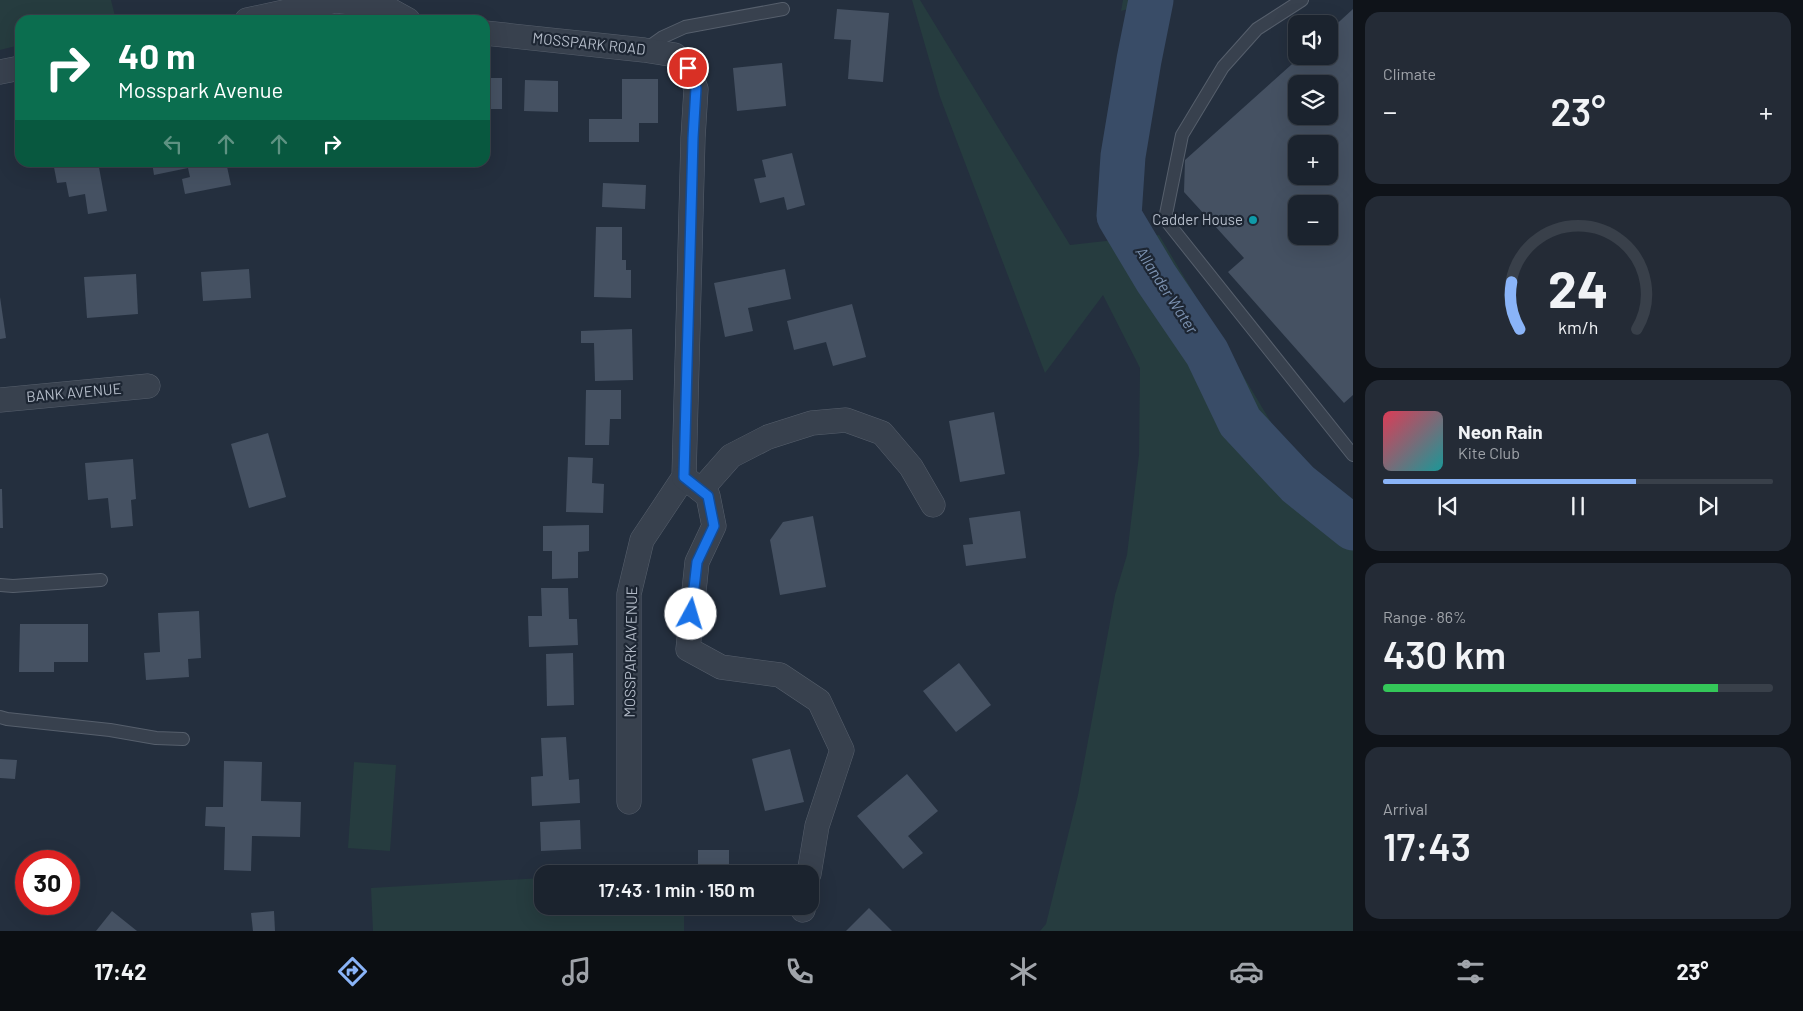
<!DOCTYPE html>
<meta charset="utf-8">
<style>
body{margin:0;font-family:Barlow,sans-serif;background:#242b36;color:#f1f3f6;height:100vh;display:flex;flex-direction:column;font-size:19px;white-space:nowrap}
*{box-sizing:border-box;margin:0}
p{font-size:16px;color:#a0a4aa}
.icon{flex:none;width:28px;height:28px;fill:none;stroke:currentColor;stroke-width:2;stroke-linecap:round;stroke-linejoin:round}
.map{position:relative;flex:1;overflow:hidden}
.drawer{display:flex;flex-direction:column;gap:12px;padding:12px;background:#0f1319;width:450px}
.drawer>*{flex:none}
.banner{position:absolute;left:15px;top:15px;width:475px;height:152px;border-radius:15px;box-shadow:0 5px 20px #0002,0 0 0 1px #39404a;background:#0b6e4f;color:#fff;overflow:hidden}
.buttons{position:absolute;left:1288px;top:15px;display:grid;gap:10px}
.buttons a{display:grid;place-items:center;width:50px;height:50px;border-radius:10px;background:#1b232e;box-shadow:0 5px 20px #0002,0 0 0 1px #39404a;font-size:25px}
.speed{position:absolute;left:15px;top:850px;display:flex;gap:10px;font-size:25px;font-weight:700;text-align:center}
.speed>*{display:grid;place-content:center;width:65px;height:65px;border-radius:50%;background:#1b232e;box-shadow:0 5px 20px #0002,0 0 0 1px #39404a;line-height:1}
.speed .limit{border:8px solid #d22;background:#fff;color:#111}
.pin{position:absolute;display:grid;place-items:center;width:42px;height:42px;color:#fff;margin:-21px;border:2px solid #fff;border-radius:50%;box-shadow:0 1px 5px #0007}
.me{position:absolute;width:55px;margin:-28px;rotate:6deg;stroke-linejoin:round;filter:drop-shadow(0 0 4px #0008)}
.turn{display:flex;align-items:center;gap:18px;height:105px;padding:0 20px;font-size:22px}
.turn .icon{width:65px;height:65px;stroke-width:2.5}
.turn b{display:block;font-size:35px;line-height:42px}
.lanes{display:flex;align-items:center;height:48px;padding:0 20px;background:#0003;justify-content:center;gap:25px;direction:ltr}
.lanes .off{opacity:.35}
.big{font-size:38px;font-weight:600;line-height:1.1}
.drawer .tile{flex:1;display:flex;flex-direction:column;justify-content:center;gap:8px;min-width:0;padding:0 18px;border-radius:15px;background:#242b36}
.drawer .dial{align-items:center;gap:0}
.dial svg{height:130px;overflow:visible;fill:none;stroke:#39404a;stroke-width:7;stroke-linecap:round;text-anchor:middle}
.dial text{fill:#f1f3f6;stroke:none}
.song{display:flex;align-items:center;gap:15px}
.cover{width:60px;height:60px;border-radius:8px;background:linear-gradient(135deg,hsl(350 70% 55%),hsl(180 70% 35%))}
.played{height:5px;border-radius:2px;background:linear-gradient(90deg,#8ab4f8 65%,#39404a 65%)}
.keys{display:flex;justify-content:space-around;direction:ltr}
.heat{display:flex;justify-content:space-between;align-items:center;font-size:28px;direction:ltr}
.charge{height:8px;border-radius:4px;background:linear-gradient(90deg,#34c759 86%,#39404a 0)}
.trip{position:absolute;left:534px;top:865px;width:285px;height:50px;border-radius:15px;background:#1b232e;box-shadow:0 5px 20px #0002,0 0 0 1px #39404a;font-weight:600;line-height:50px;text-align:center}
.tabs{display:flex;height:80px;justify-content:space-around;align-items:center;background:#0b0e12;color:#a0a4aa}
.tabs .icon{width:35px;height:35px}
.tabs .on{color:#8ab4f8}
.tabs b{font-size:22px;color:#f1f3f6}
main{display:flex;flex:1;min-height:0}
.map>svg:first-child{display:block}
.green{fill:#263c3f}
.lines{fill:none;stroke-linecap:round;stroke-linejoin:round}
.river{stroke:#394c67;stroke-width:45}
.building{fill:#455162;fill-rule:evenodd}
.service-casing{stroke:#565f6c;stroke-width:14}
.minor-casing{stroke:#565f6c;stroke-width:25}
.service{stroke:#38414e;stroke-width:12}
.minor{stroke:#38414e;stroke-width:24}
.route-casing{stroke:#114b97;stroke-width:12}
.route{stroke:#1a73e8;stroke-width:9}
.culture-dot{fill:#0f9aa8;stroke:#1d2633;stroke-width:2}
.labels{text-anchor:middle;stroke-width:4.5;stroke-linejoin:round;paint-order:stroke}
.street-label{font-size:15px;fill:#b4bcc9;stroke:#1d2633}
.poi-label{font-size:15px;fill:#b4bcc9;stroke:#1d2633;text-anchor:end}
.water-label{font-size:16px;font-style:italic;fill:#7c92b1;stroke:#1d2633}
</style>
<main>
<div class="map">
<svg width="1353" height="931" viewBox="0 0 1353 931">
<rect width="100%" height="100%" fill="#242f3e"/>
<g class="green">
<path d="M0,0H111L116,20H20V45L0,50Z"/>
<path d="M912,0H920L1070,245L1159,235L1275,429L1353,517V931H1040L1046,924L1078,795L1115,595L1127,555L1139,455L1140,368L1103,295L1045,373L940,97Z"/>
<path d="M1123,0H1161L1121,11Z"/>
<path d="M354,762L396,765L390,851L348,848Z"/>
<path d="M686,868L685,874H627Z"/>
<path d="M542,878V906H684V931H373L371,888Z"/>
</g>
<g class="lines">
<path class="river" d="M1151,0L1139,60L1123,156L1119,216L1156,278L1207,353L1240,422L1298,484L1353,528"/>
</g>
<g class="building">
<path d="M837,9L889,13L883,82L848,79L851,40L834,39Z"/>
<path d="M1353,9V395L1344,403L1228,272L1244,258L1184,192L1185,160L1301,56H1329V31ZM1296,84H1329V116H1296ZM1296,144H1329V176H1296ZM1296,204H1329V236H1296Z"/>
<path d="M782,63L786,106L737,111L733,68Z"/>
<rect x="485" y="78" width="17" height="31"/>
<path d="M622,79H658V123H639V142H589V119H622Z"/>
<path d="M525,80L558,81V112L524,111Z"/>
<path d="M792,153L805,205L787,210L784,197L760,203L754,179L766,177L762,160Z"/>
<path d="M53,162H98L107,211L88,214L85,194L69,197L66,182L57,183Z"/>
<path d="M152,162H226L231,185L185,194L182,179L190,177L188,168L154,175Z"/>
<path d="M603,183L646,185L645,209L602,207Z"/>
<path d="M596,227H622V260H626V270H631V298L594,297Z"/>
<path d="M249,269L251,298L203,301L201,272Z"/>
<path d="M785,269L791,299L748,308L753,331L725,337L714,283Z"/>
<path d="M136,274L138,314L87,318L84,277Z"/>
<path d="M0,297L6,338L0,339Z"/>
<path d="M852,304L866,357L833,366L826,342L794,350L787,321Z"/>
<path d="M632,329L633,380L595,381L594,343H581V331Z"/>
<path d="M586,390H621V419H610L609,445H585Z"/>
<path d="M994,412L1005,474L960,482L949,421Z"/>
<path d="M268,433L286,497L249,508L231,444Z"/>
<path d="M568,457L593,458L592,483L604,484L603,513L566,512Z"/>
<path d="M133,459L136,499L131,500L133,526L111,528L108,498L88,500L85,463Z"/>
<path d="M0,489H2L3,528H0Z"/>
<path d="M1020,511L1026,558L966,566L963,545L973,544L969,518Z"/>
<path d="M813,516L826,587L780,595L770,540L783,522Z"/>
<path d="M589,525V551L578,552V578L552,579V551H543V526Z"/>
<path d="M541,588H568L569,619H577L578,645L529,647L528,616H542Z"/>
<path d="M199,611L201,658L188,659L189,677L146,680L144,653L160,652L158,613Z"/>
<path d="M20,624H88V662H54V672H19Z"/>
<path d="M573,653L574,705L547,706L546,654Z"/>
<path d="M959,663L991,705L956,732L923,691Z"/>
<path d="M566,737L569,780L579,779L580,803L532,806L531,777L543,776L541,738Z"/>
<path d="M790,749L804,802L765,811L752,759Z"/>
<path d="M0,759L17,760L15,779L0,778Z"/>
<path d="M224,761L262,762L261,801L301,802L300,837L252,836L251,871L224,870L225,827L205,826L206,807H223Z"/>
<path d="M907,774L938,811L908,836L923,853L903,869L857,816Z"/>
<path d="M580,820L581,849L541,851L540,822Z"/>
<rect x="698" y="850" width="31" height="24"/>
<path d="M869,908L892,931H846Z"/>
<path d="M112,911L137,931H96Z"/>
<path d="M274,911L275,931H253L251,913Z"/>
</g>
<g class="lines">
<g class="service-casing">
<g id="service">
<path d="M1302,0L1257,29L1223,67L1182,135L1165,219L1353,455"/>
<path d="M646,49L663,37L685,27L783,9"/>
<path d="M0,585L13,586L101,580"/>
<path d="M0,717L7,719L110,730L156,738L183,739"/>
</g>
</g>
<g class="minor-casing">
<g id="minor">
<path d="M247,20L335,1L381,5L408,20"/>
<path d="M485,33L644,50L675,55L688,68L696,89L693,138L684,477L642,540L629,594V802"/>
<path d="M0,72L20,68"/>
<path d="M0,400L148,386"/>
<path d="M684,477L708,496L714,526L697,562L688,649L721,667L780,675L819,701L842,750L817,826L809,874"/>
<path d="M701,490L731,456L768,437L812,423L846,420L882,433L911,467L933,505"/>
<path d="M803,910L804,906"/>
</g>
</g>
<use href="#service" class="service"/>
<use href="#minor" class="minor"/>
</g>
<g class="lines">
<g class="route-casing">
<path id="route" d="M688,68L696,88L693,138L684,477L708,496L714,526L697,562L691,614"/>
</g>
<use href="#route" class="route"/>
</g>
<circle class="culture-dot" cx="1253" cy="220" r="5"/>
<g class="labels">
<g class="street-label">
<text transform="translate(589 44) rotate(6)" y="5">MOSSPARK ROAD</text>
<text transform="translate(74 393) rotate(-5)" y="5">BANK AVENUE</text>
<text transform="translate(631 652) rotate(-89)" y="5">MOSSPARK AVENUE</text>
</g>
<g class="poi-label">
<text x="1243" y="225">Cadder House</text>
</g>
<g class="water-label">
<text transform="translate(1167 290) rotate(57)" y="6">Allander Water</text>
</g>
</g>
</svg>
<div class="buttons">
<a><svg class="icon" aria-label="sound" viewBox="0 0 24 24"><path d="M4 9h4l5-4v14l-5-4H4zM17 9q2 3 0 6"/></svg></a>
<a><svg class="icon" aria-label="layers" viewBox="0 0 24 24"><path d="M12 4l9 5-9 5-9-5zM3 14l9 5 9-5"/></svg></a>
<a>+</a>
<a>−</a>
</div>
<div class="speed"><div class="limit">30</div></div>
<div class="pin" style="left:688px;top:68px;background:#d93025"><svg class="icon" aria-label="arrive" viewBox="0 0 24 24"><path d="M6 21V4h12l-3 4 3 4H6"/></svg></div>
<svg class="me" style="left:691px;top:614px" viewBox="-20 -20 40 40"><circle r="19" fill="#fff"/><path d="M0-13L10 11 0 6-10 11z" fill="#1a73e8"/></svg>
<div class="trip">17:43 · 1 min · 150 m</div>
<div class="banner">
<div class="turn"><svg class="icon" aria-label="right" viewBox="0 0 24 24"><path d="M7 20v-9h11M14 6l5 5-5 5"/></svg><div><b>40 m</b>Mosspark Avenue</div></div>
<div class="lanes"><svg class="icon off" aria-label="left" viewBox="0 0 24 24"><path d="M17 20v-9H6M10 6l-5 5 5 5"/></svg><svg class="icon off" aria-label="ahead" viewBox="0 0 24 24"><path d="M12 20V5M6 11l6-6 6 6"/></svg><svg class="icon off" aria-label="ahead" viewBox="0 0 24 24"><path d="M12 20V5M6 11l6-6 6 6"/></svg><svg class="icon" aria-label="right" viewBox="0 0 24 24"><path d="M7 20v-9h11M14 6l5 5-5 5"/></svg></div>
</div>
</div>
<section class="drawer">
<div class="tile"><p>Climate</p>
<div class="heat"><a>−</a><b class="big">23°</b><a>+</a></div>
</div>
<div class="tile dial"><svg viewBox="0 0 100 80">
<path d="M14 69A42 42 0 1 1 86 69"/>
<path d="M14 69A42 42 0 0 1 9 40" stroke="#8ab4f8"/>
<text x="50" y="56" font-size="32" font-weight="700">24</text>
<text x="50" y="72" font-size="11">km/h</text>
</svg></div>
<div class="tile">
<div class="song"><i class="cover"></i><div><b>Neon Rain</b><p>Kite Club</p></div></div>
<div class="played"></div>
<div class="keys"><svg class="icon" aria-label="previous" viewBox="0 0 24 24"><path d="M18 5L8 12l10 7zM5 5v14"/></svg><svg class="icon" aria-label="pause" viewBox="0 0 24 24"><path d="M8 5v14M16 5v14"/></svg><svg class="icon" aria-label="next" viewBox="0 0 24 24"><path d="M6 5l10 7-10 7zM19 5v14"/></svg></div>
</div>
<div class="tile"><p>Range · 86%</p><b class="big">430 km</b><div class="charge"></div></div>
<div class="tile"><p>Arrival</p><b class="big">17:43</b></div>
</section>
</main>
<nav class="tabs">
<b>17:42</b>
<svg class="icon on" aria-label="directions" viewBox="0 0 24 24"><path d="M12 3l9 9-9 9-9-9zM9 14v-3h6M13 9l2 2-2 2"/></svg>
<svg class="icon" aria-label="music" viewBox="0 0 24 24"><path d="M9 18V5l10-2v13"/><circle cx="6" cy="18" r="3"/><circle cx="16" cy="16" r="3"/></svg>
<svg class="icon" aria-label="phone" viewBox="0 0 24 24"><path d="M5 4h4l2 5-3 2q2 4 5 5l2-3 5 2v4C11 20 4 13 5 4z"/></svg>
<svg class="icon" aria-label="climate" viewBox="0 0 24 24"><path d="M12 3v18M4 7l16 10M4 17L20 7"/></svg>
<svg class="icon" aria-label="car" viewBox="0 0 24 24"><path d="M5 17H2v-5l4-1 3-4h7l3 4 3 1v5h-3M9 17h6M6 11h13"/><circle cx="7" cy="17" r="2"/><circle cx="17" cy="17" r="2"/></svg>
<svg class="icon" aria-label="filters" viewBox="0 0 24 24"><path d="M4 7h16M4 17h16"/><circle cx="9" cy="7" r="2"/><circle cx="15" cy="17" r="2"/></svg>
<b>23°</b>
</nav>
